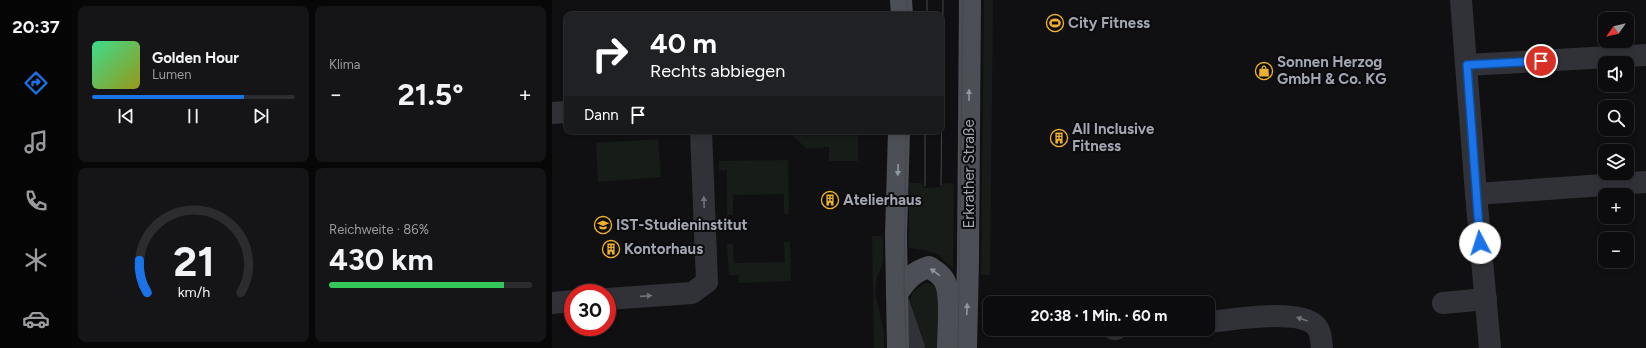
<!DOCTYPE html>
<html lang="de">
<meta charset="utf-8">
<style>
body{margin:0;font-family:Figtree,sans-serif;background:#151517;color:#f1f3f6;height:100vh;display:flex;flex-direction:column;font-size:15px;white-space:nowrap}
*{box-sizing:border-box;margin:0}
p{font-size:13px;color:#9a9b9e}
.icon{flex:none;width:22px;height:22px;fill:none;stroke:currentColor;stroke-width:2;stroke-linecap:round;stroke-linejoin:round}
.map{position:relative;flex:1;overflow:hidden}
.panel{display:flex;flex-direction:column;gap:6px;padding:6px;background:#070708;width:480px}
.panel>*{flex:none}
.guide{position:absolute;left:12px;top:12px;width:380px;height:122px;border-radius:8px;box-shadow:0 2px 6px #0003,0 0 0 1px #2c2c2e;background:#202124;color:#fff;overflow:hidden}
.needle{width:26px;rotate:236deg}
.tools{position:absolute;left:1046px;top:12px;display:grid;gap:8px}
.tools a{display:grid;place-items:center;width:36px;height:36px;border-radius:8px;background:#0c0c0e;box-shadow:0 2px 6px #0003,0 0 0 1px #2c2c2e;font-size:20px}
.speed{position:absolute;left:12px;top:284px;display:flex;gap:8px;font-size:20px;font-weight:700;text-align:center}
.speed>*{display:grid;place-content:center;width:52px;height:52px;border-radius:50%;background:#0c0c0e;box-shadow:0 2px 6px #0003,0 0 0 1px #2c2c2e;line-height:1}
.speed .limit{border:6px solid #d22;background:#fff;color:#111}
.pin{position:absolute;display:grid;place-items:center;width:34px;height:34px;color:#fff;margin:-17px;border:2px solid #fff;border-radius:50%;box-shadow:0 1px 4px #0007}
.me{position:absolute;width:44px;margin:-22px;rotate:355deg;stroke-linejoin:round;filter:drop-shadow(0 0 3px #0008)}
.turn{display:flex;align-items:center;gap:14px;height:84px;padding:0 20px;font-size:18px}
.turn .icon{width:52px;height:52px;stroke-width:2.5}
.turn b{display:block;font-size:28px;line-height:34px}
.then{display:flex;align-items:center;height:38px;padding:0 20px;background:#0003;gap:8px;font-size:15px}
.big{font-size:30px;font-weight:700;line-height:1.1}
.panel .card{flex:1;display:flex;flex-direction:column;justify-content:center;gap:6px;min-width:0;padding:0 14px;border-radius:8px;background:#151517}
.panel .dial{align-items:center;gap:0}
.dial svg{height:104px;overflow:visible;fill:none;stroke:#2c2c2e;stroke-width:7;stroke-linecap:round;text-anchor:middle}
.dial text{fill:#f1f3f6;stroke:none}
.song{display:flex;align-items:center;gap:12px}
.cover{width:48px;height:48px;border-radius:6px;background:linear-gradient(135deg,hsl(150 70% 55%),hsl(60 70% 35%))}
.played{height:4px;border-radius:2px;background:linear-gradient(90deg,#1a73e8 75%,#2c2c2e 75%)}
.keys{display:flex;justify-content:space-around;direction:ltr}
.heat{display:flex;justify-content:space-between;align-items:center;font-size:22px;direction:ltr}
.charge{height:6px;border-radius:3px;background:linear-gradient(90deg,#34c759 86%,#2c2c2e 0)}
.panel .tiles{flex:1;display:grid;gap:6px;grid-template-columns:repeat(2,1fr)}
.trip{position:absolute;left:431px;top:296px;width:232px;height:40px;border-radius:8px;background:#0c0c0e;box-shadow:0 2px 6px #0003,0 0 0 1px #2c2c2e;font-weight:700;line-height:40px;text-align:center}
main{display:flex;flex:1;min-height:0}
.menu{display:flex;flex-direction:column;width:72px;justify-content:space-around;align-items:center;background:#050506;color:#9a9b9e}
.menu .icon{width:28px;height:28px}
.menu .active{color:#1a73e8}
.menu b{font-size:18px;color:#f1f3f6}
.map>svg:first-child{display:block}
.green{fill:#171c18}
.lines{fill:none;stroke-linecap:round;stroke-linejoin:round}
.minor{stroke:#313237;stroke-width:22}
.major{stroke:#4d4f56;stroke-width:22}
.tram{stroke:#44464c;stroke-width:1}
.oneway{fill:#9195a0}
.oneway2{fill:#6f727b}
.route-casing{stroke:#114b97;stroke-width:10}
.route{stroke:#1a73e8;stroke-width:7}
.labels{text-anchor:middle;stroke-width:4;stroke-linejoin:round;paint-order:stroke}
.poi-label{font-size:15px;font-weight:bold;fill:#a2a6b2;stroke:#0b0b0d;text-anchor:start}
.street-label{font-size:15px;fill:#a2a6b2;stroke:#0b0b0d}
</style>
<main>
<nav class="menu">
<b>20:37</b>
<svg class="icon active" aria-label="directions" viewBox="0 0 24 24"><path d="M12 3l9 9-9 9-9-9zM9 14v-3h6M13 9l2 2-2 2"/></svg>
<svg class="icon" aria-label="music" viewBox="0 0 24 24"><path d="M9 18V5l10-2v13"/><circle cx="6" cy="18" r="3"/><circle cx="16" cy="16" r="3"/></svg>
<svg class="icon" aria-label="phone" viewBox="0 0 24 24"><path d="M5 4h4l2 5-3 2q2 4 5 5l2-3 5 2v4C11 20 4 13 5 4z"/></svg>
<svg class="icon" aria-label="climate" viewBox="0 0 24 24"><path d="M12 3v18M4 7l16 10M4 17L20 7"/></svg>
<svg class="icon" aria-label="car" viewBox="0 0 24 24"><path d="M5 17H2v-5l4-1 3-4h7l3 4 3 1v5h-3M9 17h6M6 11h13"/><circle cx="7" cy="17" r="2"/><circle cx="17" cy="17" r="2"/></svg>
</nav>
<section class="panel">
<div class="tiles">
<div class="card">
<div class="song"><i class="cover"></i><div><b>Golden Hour</b><p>Lumen</p></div></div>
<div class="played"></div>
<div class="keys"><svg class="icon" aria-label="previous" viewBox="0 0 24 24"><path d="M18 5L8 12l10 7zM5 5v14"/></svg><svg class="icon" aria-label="pause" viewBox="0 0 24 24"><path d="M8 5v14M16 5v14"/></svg><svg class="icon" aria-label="next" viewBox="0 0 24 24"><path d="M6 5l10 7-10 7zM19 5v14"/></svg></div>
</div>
<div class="card"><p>Klima</p>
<div class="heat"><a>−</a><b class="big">21.5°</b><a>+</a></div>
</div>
<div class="card dial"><svg viewBox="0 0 100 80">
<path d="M14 69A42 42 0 1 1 86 69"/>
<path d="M14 69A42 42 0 0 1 8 44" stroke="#1a73e8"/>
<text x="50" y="56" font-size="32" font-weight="700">21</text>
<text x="50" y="72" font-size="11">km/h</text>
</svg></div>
<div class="card"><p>Reichweite · 86%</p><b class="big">430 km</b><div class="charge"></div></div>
</div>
</section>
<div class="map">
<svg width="1094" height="348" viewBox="0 0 1094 348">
<rect width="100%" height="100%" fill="#101012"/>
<g class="green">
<path d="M432,0H441L438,275H429Z"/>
<path d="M236,131H306V161H277V147L255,149Z"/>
<path d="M106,139L109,177L46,182L44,143Z"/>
<path d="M236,160L237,214H232V194L181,195V215H175V170H167V161Z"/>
<path d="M357,183H369L373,188L387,187L392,183L402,184L401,269L387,255L373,250L357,248Z"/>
<path d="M320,236H329L331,237V263L325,278L323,292L332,332V348H322Z"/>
<path d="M232,242H238L239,281L187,283V275H177L175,244H181L182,263L233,262Z"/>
<path d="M373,283L380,284L386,290L389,348H370L358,299L361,292Z"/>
</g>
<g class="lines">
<g class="minor">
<path d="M909,0L924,194L938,348"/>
<path d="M915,65L1094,55"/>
<path d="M0,113L15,112"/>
<path d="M924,194L1094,182"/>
<path d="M55,299L140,293L155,282L149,131"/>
<path d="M0,303L21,301"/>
<path d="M891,303L934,299"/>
<path d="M347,304L362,348"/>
<path d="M656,322C681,320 744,308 763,325C769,330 769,340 770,348"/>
<path d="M562,329H564"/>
</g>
<g class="major">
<path d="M349,0L350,15"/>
<path d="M345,294C354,280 361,272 377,267C383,271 390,275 393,282C400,295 396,332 396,348"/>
<path d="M346,348L344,236L347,131"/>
<path d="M414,348L416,261L418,0"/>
</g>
<g class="tram">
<path d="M355,15V0"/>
<path d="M375,15V0"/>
<path d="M389,185L391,0"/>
<path d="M373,186V131"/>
<path d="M354,348L352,283L354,131"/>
<path d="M406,348L411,0"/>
</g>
</g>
<defs><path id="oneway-solid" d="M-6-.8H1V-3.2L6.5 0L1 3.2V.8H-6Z"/></defs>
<g class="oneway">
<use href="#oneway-solid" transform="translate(417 95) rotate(-90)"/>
<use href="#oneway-solid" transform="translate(346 170) rotate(92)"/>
<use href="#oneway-solid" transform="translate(383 272) rotate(-144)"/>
<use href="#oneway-solid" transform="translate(415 309) rotate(-88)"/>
</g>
<g class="oneway2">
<use href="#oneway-solid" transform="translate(152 202) rotate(-92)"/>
<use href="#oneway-solid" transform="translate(94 296) rotate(-4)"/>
<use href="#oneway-solid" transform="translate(750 319) rotate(-161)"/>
</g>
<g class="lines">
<g class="route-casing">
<path id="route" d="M928,243L915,65L989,61"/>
</g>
<use href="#route" class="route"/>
</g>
<defs>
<g id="stadium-ring" transform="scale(0.9)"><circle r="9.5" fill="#0b0b0d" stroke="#efb12b" stroke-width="1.5"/><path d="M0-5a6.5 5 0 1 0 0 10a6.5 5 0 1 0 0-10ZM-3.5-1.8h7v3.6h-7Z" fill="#efb12b"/></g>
<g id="shop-ring" transform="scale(0.9)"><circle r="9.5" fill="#0b0b0d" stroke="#efb12b" stroke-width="1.5"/><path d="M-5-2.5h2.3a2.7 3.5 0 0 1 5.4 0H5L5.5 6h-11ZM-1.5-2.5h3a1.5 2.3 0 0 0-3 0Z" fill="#efb12b"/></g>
<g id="building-ring" transform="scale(0.9)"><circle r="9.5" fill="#0b0b0d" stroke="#efb12b" stroke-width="1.5"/><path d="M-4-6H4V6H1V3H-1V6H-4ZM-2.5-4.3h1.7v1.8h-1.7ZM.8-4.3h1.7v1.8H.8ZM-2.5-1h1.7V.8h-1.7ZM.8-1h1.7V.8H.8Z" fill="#efb12b"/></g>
<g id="school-ring" transform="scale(0.9)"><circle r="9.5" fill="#0b0b0d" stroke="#efb12b" stroke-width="1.5"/><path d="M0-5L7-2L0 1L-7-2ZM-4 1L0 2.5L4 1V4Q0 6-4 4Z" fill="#efb12b"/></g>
</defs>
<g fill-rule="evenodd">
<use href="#stadium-ring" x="503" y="23"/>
<use href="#shop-ring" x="712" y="71"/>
<use href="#building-ring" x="507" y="138"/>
<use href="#building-ring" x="278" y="200"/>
<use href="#school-ring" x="51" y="225"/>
<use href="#building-ring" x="59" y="249"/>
</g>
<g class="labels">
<g class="poi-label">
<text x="516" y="28">City Fitness</text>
<text x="725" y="67">Sonnen Herzog<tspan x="725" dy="17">GmbH &amp; Co. KG</tspan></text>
<text x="520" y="134">All Inclusive<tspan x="520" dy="17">Fitness</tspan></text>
<text x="291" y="205">Atelierhaus</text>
<text x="64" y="230">IST-Studieninstitut</text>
<text x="72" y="254">Kontorhaus</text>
</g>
<g class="street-label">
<text transform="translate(417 174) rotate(-90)" y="5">Erkrather Straße</text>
</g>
</g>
</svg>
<div class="tools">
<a><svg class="needle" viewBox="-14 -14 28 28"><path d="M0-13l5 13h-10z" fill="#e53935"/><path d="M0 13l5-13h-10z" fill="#9a9b9e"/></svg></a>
<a><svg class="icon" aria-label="sound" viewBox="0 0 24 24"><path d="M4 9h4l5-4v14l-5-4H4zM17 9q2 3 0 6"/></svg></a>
<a><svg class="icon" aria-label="search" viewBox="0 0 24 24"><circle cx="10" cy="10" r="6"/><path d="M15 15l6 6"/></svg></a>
<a><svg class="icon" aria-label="layers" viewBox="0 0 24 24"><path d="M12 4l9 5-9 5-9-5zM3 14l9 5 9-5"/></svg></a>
<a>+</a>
<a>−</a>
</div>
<div class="speed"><div class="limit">30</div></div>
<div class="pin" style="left:989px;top:61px;background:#d93025"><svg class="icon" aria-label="arrive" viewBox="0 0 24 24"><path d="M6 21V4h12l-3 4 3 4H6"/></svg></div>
<svg class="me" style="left:928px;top:243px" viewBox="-20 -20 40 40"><circle r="19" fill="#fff"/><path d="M0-13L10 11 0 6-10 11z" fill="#1a73e8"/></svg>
<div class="trip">20:38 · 1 Min. · 60 m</div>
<div class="guide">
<div class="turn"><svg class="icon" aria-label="right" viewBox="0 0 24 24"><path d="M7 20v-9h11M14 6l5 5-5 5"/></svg><div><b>40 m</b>Rechts abbiegen</div></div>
<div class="then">Dann<svg class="icon" aria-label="arrive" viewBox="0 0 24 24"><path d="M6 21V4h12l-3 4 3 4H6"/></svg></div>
</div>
</div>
</main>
